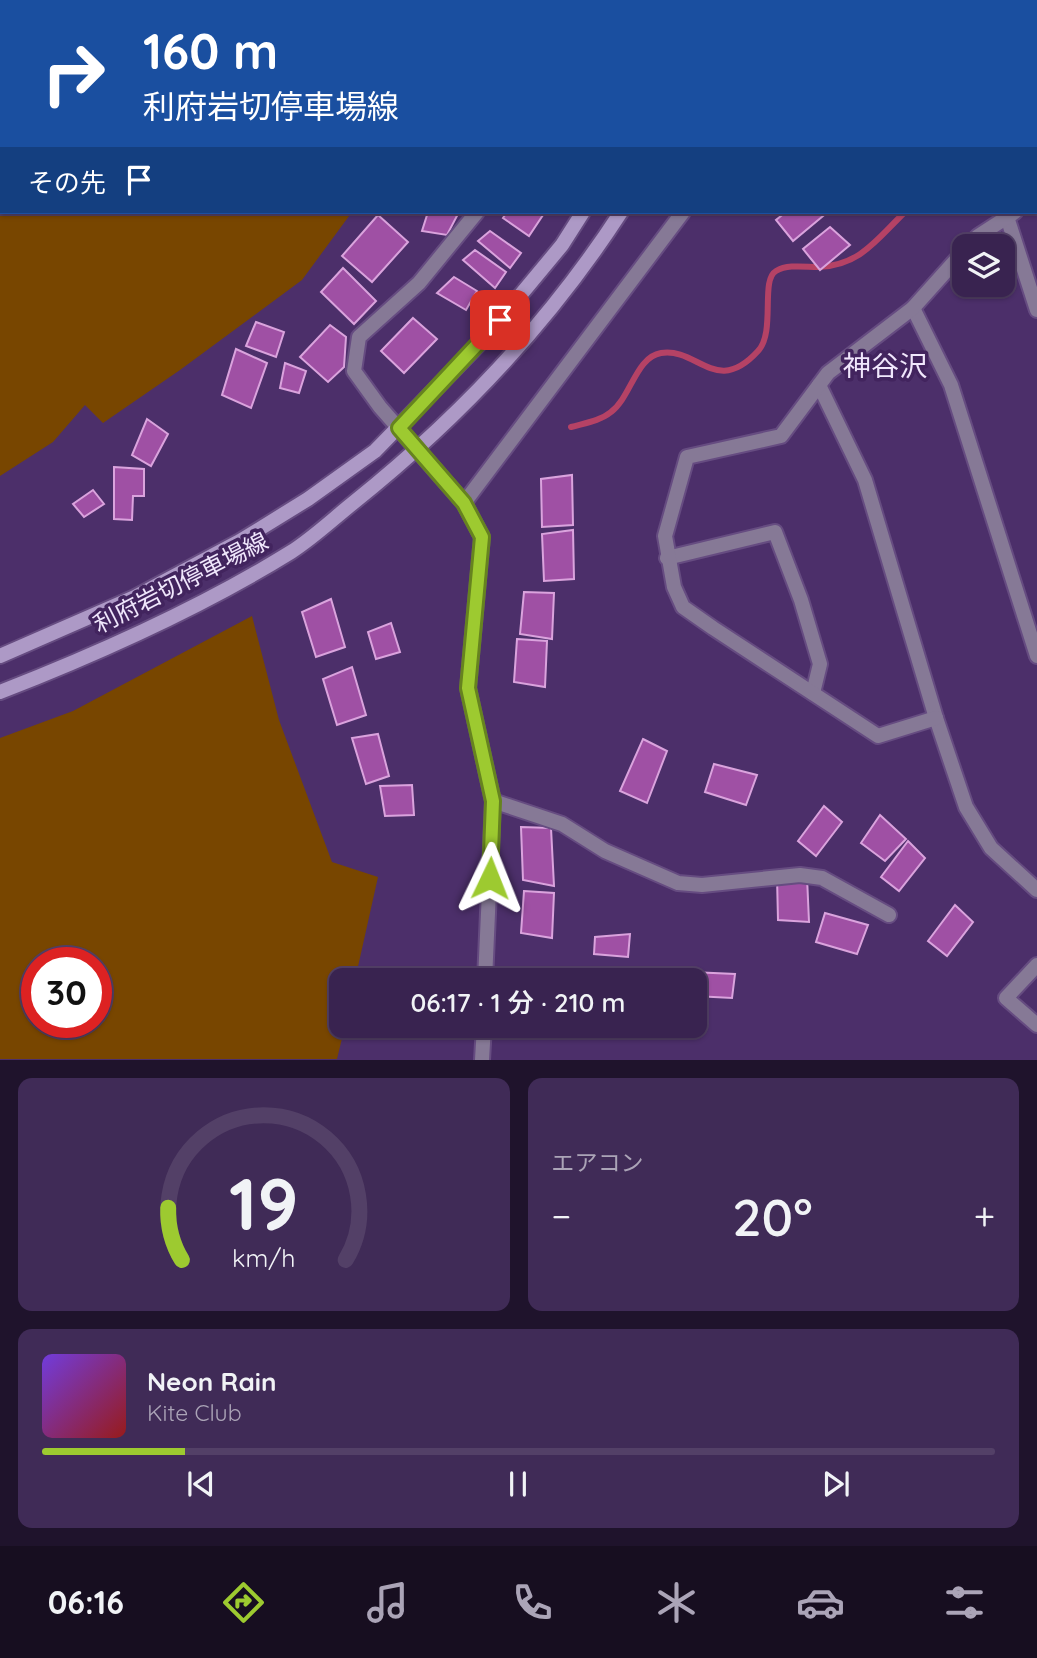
<!DOCTYPE html>
<html lang="ja">
<meta charset="utf-8">
<style>
body{margin:0;font-family:Quicksand,"Noto Sans JP",sans-serif;background:#402b57;color:#f1f3f6;height:100vh;display:flex;flex-direction:column;font-size:26px;white-space:nowrap}
*{box-sizing:border-box;margin:0}
p{font-size:23px;color:#aba4b7}
.icon{flex:none;width:38px;height:38px;fill:none;stroke:currentColor;stroke-width:2;stroke-linecap:round;stroke-linejoin:round}
.map{position:relative;height:1060px;overflow:hidden}
.drawer{display:flex;flex-direction:column;gap:18px;padding:18px;background:#1f132c;flex:1}
.drawer>*{flex:none}
.guide{position:absolute;left:0px;top:0px;width:1038px;height:214px;box-shadow:0 2px 5px #0004,0 0 0 2px #534067;background:#1a4fa0;color:#fff;overflow:hidden}
.buttons{position:absolute;left:952px;top:234px;display:grid;gap:14px}
.buttons a{display:grid;place-items:center;width:63px;height:63px;border-radius:14px;background:#392350;box-shadow:0 2px 5px #0004,0 0 0 2px #534067;font-size:35px}
.speed{position:absolute;left:21px;top:947px;display:flex;gap:14px;font-size:35px;font-weight:700;text-align:center}
.speed>*{display:grid;place-content:center;width:91px;height:91px;border-radius:50%;background:#392350;box-shadow:0 2px 5px #0004,0 0 0 2px #534067;line-height:1}
.speed .limit{border:10px solid #d22;background:#fff;color:#111}
.pin{position:absolute;display:grid;place-items:center;width:60px;height:60px;color:#fff;margin:-30px;border-radius:14px;box-shadow:0 4px 10px #0006}
.me{position:absolute;width:77px;margin:-38px;rotate:2deg;stroke-linejoin:round;filter:drop-shadow(0 0 5px #0008)}
.turn{display:flex;align-items:center;gap:24px;height:147px;padding:0 28px;font-size:32px}
.turn .icon{width:91px;height:91px;stroke-width:2.5}
.turn b{display:block;font-size:49px;line-height:60px}
.then{display:flex;align-items:center;height:66px;padding:0 28px;background:#0003;gap:14px;font-size:26px}
.big{font-size:52px;font-weight:600;line-height:1.1}
.drawer .widget{flex:1;display:flex;flex-direction:column;justify-content:center;gap:10px;min-width:0;padding:0 24px;border-radius:14px;background:#402b57}
.drawer .dial{align-items:center;gap:0}
.dial svg{height:182px;overflow:visible;fill:none;stroke:#534067;stroke-width:7;stroke-linecap:round;text-anchor:middle}
.dial text{fill:#f1f3f6;stroke:none}
.song{display:flex;align-items:center;gap:21px}
.cover{width:84px;height:84px;border-radius:10px;background:linear-gradient(135deg,hsl(260 70% 55%),hsl(0 70% 35%))}
.played{height:7px;border-radius:4px;background:linear-gradient(90deg,#9dca30 15%,#534067 15%)}
.keys{display:flex;justify-content:space-around;direction:ltr}
.heat{display:flex;justify-content:space-between;align-items:center;font-size:38px;direction:ltr}
.drawer .tiles{flex:1;display:grid;gap:18px;grid-template-columns:1fr 1fr}
.widget:last-child{grid-column:span 2}
.trip{position:absolute;left:329px;top:968px;width:378px;height:70px;border-radius:14px;background:#392350;box-shadow:0 2px 5px #0004,0 0 0 2px #534067;font-weight:600;line-height:70px;text-align:center}
.dock{display:flex;height:112px;justify-content:space-around;align-items:center;background:#170e20;color:#aba4b7}
.dock .icon{width:49px;height:49px}
.dock .current{color:#9dca30}
.dock b{font-size:32px;color:#f1f3f6}
.map>svg:first-child{display:block}
.green{fill:#784600;fill-rule:evenodd}
.lines{fill:none;stroke-linecap:round;stroke-linejoin:round}
.stream{stroke:#b54265;stroke-width:6}
.building{fill:#9f50a4;stroke:#daa3dd;stroke-width:2}
.street-casing{stroke:#664c81;stroke-width:18}
.secondary-casing{stroke:#664c81;stroke-width:18}
.street{stroke:#867996;stroke-width:14}
.secondary{stroke:#ad99c6;stroke-width:14}
.route-casing{stroke:#66831f;stroke-width:18}
.route{stroke:#9dca30;stroke-width:12}
.labels{text-anchor:middle;stroke-width:7;stroke-linejoin:round;paint-order:stroke}
.street-label{font-size:24px;fill:#f0e7fc;stroke:#42245e}
.quarter-label{font-size:28px;fill:#f0e7fc;stroke:#42245e}
</style>
<div class="map">
<svg width="1037" height="1060" viewBox="0 0 1037 1060">
<rect width="100%" height="100%" fill="#4c2f6a"/>
<g class="green">
<path d="M0,0H403L2,2V212H352L302,280L180,370L103,423L85,405L53,442L0,476Z"/>
<path d="M252,616L279,720L332,862L378,877L355,980H341V1026H345L337,1059H0V738L73,711ZM37,962H96V1022H37Z"/>
</g>
<g class="lines">
<g class="stream">
<path d="M1036,46L1037,45"/>
<path d="M571,427C585,423 600,421 611,412C631,397 636,357 661,353C698,347 716,397 758,351C776,332 760,280 776,271C788,264 805,267 818,267C860,266 877,239 905,212"/>
</g>
</g>
<g class="building">
<path d="M428,212H459L447,235L422,231Z"/>
<path d="M507,212H545L529,236L503,218Z"/>
<path d="M786,212H818L823,216L793,241L776,220Z"/>
<path d="M378,215L408,242L372,282L342,256Z"/>
<path d="M830,227L850,245L820,270L803,249Z"/>
<path d="M490,231L521,253L510,268L478,241Z"/>
<path d="M475,250L506,272L495,288L463,260Z"/>
<path d="M343,268L376,301L354,324L321,292Z"/>
<path d="M454,277L477,291L466,310L437,293Z"/>
<path d="M413,318L437,339L404,373L381,351Z"/>
<path d="M256,322L284,332L276,357L246,346Z"/>
<path d="M330,325L346,337L344,367L328,382L300,357Z"/>
<path d="M236,349L267,363L251,408L222,395Z"/>
<path d="M285,363L306,371L299,393L280,388Z"/>
<path d="M147,419L168,434L151,466L132,455Z"/>
<path d="M114,467L144,469V496H133L132,520L114,519Z"/>
<path d="M572,475L573,525L542,527L541,479Z"/>
<path d="M93,490L104,504L84,517L73,504Z"/>
<path d="M573,530L574,579L544,581L542,534Z"/>
<path d="M524,592L554,593L552,639L520,634Z"/>
<path d="M331,599L345,647L316,657L302,612Z"/>
<path d="M391,623L400,652L376,659L368,632Z"/>
<path d="M517,639L547,641L545,687L514,682Z"/>
<path d="M352,667L366,715L337,725L323,679Z"/>
<path d="M378,734L389,776L366,784L352,738Z"/>
<path d="M643,739L667,751L647,803L620,791Z"/>
<path d="M714,764L757,775L746,805L705,792Z"/>
<path d="M412,785L414,815L385,816L380,786Z"/>
<path d="M824,806L842,822L816,856L798,841Z"/>
<path d="M880,815L906,839L885,861L861,843Z"/>
<path d="M521,827L551,828L554,886L523,880Z"/>
<path d="M908,841L925,858L899,891L881,877Z"/>
<path d="M777,877H807L809,922L778,920Z"/>
<path d="M524,891L554,893L552,938L521,933Z"/>
<path d="M955,905L973,922L947,956L928,941Z"/>
<path d="M825,913L868,925L857,954L816,942Z"/>
<path d="M630,934L628,957L594,954L595,937Z"/>
<path d="M691,972L735,974L732,998L695,996V980H691Z"/>
</g>
<g class="lines">
<g class="street-casing">
<g id="street">
<path d="M525,0V2"/>
<path d="M588,0V2"/>
<path d="M838,2L839,0"/>
<path d="M1036,199L1037,198"/>
<path d="M477,212L419,283L359,337L354,371L380,407L464,503L482,537L468,688L493,801L485,980"/>
<path d="M1007,217L1037,310"/>
<path d="M968,247L978,236L1015,212"/>
<path d="M913,308L951,385L1037,656"/>
<path d="M819,385L865,480L936,718L966,807L991,848L1037,890"/>
<path d="M464,503L683,212"/>
<path d="M667,558L775,532L801,600L820,664L813,693"/>
<path d="M936,718L878,736L713,628L683,607L674,587L665,536L687,457L781,436L828,373L913,308L964,251"/>
<path d="M493,801L562,824L605,851L678,883L702,885L800,875L822,878L889,915"/>
<path d="M1037,965L1006,998L1037,1025"/>
<path d="M482,1060L484,1026"/>
</g>
</g>
<g class="secondary-casing">
<g id="secondary">
<path d="M694,2L695,0"/>
<path d="M728,2V0"/>
<path d="M0,656L135,597L240,541L308,499L375,451L484,339L562,245L583,212"/>
<path d="M0,692C100,653 199,609 291,552C313,538 333,519 353,503C457,420 549,323 621,212"/>
</g>
</g>
<use href="#street" class="street"/>
<use href="#secondary" class="secondary"/>
</g>
<g class="lines">
<g class="route-casing">
<path id="route" d="M490,878L493,801L468,688L482,537L464,503L399,428L500,320"/>
</g>
<use href="#route" class="route"/>
</g>
<g class="labels">
<g class="street-label">
<text transform="translate(181 583) rotate(-27)" y="8">利府岩切停車場線</text>
</g>
<g class="quarter-label">
<text x="885" y="376">神谷沢</text>
</g>
</g>
</svg>
<div class="buttons">
<a><svg class="icon" aria-label="layers" viewBox="0 0 24 24"><path d="M12 4l9 5-9 5-9-5zM3 14l9 5 9-5"/></svg></a>
</div>
<div class="speed"><div class="limit">30</div></div>
<div class="pin" style="left:500px;top:320px;background:#d93025"><svg class="icon" aria-label="arrive" viewBox="0 0 24 24"><path d="M6 21V4h12l-3 4 3 4H6"/></svg></div>
<svg class="me" style="left:490px;top:878px" viewBox="-20 -20 40 40"><path d="M0-17L14 15 0 8-14 15z" fill="#9dca30" stroke="#fff" stroke-width="4"/></svg>
<div class="trip">06:17 · 1 分 · 210 m</div>
<div class="guide">
<div class="turn"><svg class="icon" aria-label="right" viewBox="0 0 24 24"><path d="M7 20v-9h11M14 6l5 5-5 5"/></svg><div><b>160 m</b>利府岩切停車場線</div></div>
<div class="then">その先<svg class="icon" aria-label="arrive" viewBox="0 0 24 24"><path d="M6 21V4h12l-3 4 3 4H6"/></svg></div>
</div>
</div>
<section class="drawer">
<div class="tiles">
<div class="widget dial"><svg viewBox="0 0 100 80">
<path d="M14 69A42 42 0 1 1 86 69"/>
<path d="M14 69A42 42 0 0 1 8 46" stroke="#9dca30"/>
<text x="50" y="56" font-size="32" font-weight="700">19</text>
<text x="50" y="72" font-size="11">km/h</text>
</svg></div>
<div class="widget"><p>エアコン</p>
<div class="heat"><a>−</a><b class="big">20°</b><a>+</a></div>
</div>
<div class="widget">
<div class="song"><i class="cover"></i><div><b>Neon Rain</b><p>Kite Club</p></div></div>
<div class="played"></div>
<div class="keys"><svg class="icon" aria-label="previous" viewBox="0 0 24 24"><path d="M18 5L8 12l10 7zM5 5v14"/></svg><svg class="icon" aria-label="pause" viewBox="0 0 24 24"><path d="M8 5v14M16 5v14"/></svg><svg class="icon" aria-label="next" viewBox="0 0 24 24"><path d="M6 5l10 7-10 7zM19 5v14"/></svg></div>
</div>
</div>
</section>
<nav class="dock">
<b>06:16</b>
<svg class="icon current" aria-label="directions" viewBox="0 0 24 24"><path d="M12 3l9 9-9 9-9-9zM9 14v-3h6M13 9l2 2-2 2"/></svg>
<svg class="icon" aria-label="music" viewBox="0 0 24 24"><path d="M9 18V5l10-2v13"/><circle cx="6" cy="18" r="3"/><circle cx="16" cy="16" r="3"/></svg>
<svg class="icon" aria-label="phone" viewBox="0 0 24 24"><path d="M5 4h4l2 5-3 2q2 4 5 5l2-3 5 2v4C11 20 4 13 5 4z"/></svg>
<svg class="icon" aria-label="climate" viewBox="0 0 24 24"><path d="M12 3v18M4 7l16 10M4 17L20 7"/></svg>
<svg class="icon" aria-label="car" viewBox="0 0 24 24"><path d="M5 17H2v-5l4-1 3-4h7l3 4 3 1v5h-3M9 17h6M6 11h13"/><circle cx="7" cy="17" r="2"/><circle cx="17" cy="17" r="2"/></svg>
<svg class="icon" aria-label="filters" viewBox="0 0 24 24"><path d="M4 7h16M4 17h16"/><circle cx="9" cy="7" r="2"/><circle cx="15" cy="17" r="2"/></svg>
</nav>
